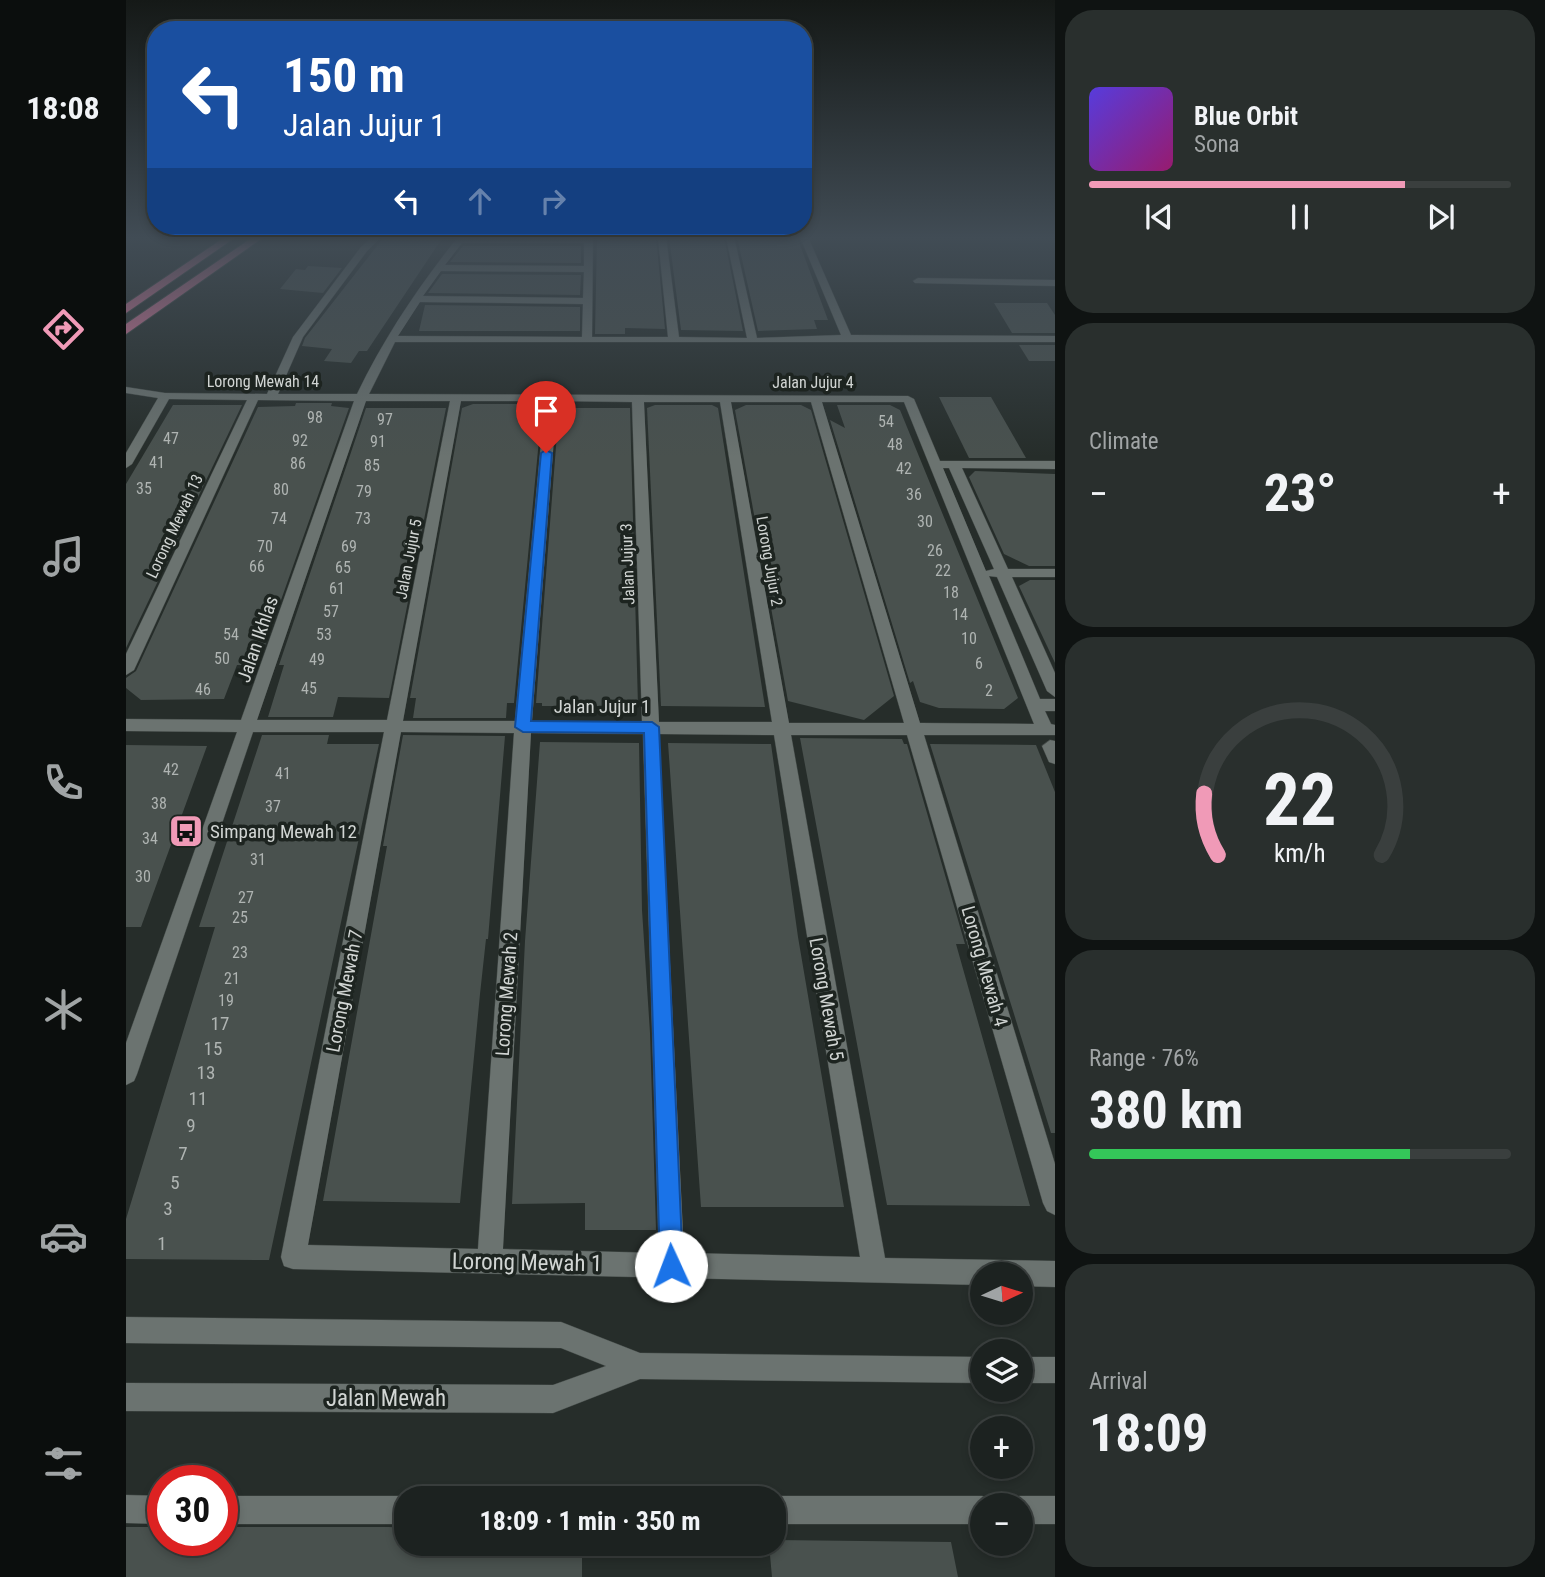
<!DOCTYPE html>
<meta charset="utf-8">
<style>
body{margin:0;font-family:"Roboto Condensed",sans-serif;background:#292f2d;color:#f1f3f6;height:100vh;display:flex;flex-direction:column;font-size:26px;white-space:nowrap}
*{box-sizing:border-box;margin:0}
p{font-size:23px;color:#a0a4a5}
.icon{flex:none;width:38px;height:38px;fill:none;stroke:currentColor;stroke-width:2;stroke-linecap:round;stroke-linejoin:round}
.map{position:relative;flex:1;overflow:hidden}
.sheet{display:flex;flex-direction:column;gap:10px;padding:10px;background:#0f1312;width:490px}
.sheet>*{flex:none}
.banner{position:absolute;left:21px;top:21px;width:665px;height:214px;border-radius:28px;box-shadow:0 4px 10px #0003,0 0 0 2px #3a3f3e;background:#1a4fa0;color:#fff;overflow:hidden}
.needle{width:46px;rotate:86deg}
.tools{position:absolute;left:844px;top:1262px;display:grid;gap:14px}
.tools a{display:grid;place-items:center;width:63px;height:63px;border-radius:50%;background:#1c2220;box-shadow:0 4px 10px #0003,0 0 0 2px #3a3f3e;font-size:35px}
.speed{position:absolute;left:21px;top:1465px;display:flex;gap:14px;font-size:35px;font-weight:700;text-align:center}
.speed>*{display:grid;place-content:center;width:91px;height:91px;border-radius:50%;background:#1c2220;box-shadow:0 4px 10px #0003,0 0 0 2px #3a3f3e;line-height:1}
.speed .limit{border:10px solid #d22;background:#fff;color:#111}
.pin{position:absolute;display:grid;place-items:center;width:60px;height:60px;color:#fff;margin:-72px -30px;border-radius:50% 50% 50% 0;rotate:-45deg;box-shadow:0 0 7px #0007}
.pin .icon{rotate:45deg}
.me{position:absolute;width:77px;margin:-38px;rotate:358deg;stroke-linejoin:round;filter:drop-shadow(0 0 5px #0008)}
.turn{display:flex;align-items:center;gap:24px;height:147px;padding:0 21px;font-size:32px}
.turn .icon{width:91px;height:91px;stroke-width:2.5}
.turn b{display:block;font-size:49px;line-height:60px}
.lanes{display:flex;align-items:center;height:66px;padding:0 21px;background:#0003;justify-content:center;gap:35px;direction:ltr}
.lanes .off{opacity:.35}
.big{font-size:52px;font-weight:700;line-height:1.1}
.sheet .widget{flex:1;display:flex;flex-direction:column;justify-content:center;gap:10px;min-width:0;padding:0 24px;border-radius:28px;background:#292f2d}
.sheet .dial{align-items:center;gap:0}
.dial svg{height:182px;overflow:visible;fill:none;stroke:#3a3f3e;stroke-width:7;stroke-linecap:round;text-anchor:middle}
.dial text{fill:#f1f3f6;stroke:none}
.song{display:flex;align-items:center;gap:21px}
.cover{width:84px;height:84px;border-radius:10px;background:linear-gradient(135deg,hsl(250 70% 55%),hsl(320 70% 35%))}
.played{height:7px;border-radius:4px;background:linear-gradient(90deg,#f09ab7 75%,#3a3f3e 75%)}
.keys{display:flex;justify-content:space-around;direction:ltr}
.heat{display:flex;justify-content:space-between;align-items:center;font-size:38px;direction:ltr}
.charge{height:10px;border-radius:5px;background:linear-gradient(90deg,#34c759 76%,#3a3f3e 0)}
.trip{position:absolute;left:268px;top:1486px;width:392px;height:70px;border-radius:28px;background:#1c2220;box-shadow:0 4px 10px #0003,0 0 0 2px #3a3f3e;font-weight:700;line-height:70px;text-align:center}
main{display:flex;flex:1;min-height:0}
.dock{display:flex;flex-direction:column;width:126px;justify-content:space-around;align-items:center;background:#0b0e0d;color:#a0a4a5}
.dock .icon{width:49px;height:49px}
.dock .selected{color:#f09ab7}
.dock b{font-size:32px;color:#f1f3f6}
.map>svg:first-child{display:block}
.building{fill:#49514e}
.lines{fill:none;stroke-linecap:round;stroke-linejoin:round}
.minor-casing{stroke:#414845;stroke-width:1}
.highway-casing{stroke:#414845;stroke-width:2}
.minor{fill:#6b7370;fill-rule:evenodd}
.highway{fill:#e57aa1;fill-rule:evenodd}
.route{fill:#1a73e8;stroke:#114b97;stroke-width:2}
.labels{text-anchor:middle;stroke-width:7;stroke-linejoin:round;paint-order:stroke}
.far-street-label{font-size:16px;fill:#d1d5d3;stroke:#1d2420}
.number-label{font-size:16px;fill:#afb4b2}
.street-label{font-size:19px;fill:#d1d5d3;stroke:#1d2420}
.poi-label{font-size:19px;fill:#d1d5d3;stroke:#1d2420;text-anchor:start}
.near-number-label{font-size:19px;fill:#afb4b2}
.near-street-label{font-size:23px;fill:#d1d5d3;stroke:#1d2420}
</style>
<main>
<nav class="dock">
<b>18:08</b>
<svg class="icon selected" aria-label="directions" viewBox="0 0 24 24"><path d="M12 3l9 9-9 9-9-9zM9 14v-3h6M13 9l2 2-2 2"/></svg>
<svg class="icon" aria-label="music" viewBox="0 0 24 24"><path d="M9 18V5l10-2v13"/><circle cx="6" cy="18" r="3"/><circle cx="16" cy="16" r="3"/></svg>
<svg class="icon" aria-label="phone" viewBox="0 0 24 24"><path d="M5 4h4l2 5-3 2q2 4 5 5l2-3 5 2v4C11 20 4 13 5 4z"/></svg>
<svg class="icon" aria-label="climate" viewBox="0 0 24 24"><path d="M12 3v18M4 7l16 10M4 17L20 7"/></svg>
<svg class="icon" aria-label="car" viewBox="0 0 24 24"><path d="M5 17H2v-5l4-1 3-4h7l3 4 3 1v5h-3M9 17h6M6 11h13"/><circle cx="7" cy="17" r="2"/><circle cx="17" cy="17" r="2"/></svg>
<svg class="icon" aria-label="filters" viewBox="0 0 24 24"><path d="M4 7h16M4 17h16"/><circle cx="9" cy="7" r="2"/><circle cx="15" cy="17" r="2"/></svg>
</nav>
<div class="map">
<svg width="929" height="1577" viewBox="0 0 929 1577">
<rect width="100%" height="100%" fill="#262d2a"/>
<g class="building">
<path d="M258,237H317L241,351H233L225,363L198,361L206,349L176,346L179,338Z"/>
<path d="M471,237H530L539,329L499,328V334H469Z"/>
<path d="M543,237H598L617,331L555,330Z"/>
<path d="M611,237H671L702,320H688L691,329L632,331Z"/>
<path d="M337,246H455V263L324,262Z"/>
<path d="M182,266L216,268L197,293L154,289L170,269L179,270Z"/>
<path d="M316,274L455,275L454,295L302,293Z"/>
<path d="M868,303H921L929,315V333H886Z"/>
<path d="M299,305L454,307V331H293Z"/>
<path d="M893,345H929V361H903Z"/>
<path d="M813,397H865L900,458H843Z"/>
<path d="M170,403H206L205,406L223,408L132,665H111L98,699L15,700L0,688V678L10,671L132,407L169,406Z"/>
<path d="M347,404H411V408H416L388,703H381L380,718H287L290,698H284L336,408Z"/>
<path d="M47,405H116L0,648V484Z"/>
<path d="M529,405H586L592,408L639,707L535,706L521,408Z"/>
<path d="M620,405H675L685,410L768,696L738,720L662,701L609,410Z"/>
<path d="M711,405H764L774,410L892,698L878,709L813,708L794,702L787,681L784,683L704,420L719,428Z"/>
<path d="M240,408H320L263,698L212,697L207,717H142L158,665H153Z"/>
<path d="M433,408H504L512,706H416V703H410Z"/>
<path d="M849,471L929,474V566H903L878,554L843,477Z"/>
<path d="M904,580H929V663L893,586Z"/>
<path d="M136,735H203L201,744H253L143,1260L0,1259V1219L89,927H73Z"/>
<path d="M277,735L379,736L362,939H360L354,994L334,1203L197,1201L261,846H257Z"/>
<path d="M674,738L776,739L778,744H781L839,944H830L904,1206L761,1205Z"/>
<path d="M414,742L513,743L516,910L524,1033L530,1230H459V1203L386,1204L399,941Z"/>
<path d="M542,743L645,744L672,937L718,1207H575Z"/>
<path d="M804,744L910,745L929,792V1133H925Z"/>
<path d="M0,745L81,746L15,927H0Z"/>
<path d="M0,1527H37V1540H96V1527H263L280,1528V1544H456V1577H0Z"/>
<path d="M648,1540L825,1542L832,1577H646L643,1544H648Z"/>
</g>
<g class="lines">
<g class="minor-casing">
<g id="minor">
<path d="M246,237H255L241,251L177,337L152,394H231C259,336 293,286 332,237H467L466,337H542L532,237H540L553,337L621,338L600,237H608L631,338L715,335L674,237H682L725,335L929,336V342H269L243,394L782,396L788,399L814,461H929V469L836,468L882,569H929V577H886L929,673V697L921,691L871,577L863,576L914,699H929V711H919L925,724L929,725V735H798L929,1164V1215L921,1211L917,1203L781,735H665L759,1258L929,1261V1287L894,1286V1274H856V1285L167,1269L158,1266L155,1257L258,732H127L11,1074L8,1081L0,1085V1043L111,732L0,731V719L115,720L228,401L132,400L8,670L0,675V654L121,400L43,399L6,464L0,468V453L32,398L0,393V387L39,393L141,394L167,337L235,247ZM336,243H458V266L319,265ZM315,271L458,272L457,298L297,296ZM294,302L457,304L456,337L272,336ZM240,401H324L261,720H131ZM335,401H419L389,721H277ZM431,401L506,402L516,722L406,721ZM518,402H594L646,722H533ZM605,402H685L778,723H663ZM696,402H778L908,724L794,723ZM817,468H823L868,569L860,571ZM275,732L388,733L352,1249L182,1245ZM405,733L517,734L533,1253L377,1249ZM533,734L648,735L734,1257L558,1253Z"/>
<path d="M792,278L929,280V286L789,283L787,281Z"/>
<path d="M924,740L929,741V764L923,762L916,746Z"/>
<path d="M0,1317L435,1322L514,1353L856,1357V1383L514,1379L427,1413L0,1411V1383L427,1385L480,1366L435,1348L0,1343Z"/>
<rect x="894" y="1357" width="35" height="26"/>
<path d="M0,1495L37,1496V1524L0,1523Z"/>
<path d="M96,1496H280L286,1498H280V1524H96Z"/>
<path d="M648,1496H856L866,1500L868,1505H856V1524H648V1498H642Z"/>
<path d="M894,1496H929V1524H894V1505H882L884,1500Z"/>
</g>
</g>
<g class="highway-casing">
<g id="highway">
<path d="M99,237H110L0,313V304Z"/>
<path d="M127,237H138L0,334V324Z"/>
</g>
</g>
<use href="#minor" class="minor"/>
<use href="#highway" class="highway"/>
</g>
<linearGradient id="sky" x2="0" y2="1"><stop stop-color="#151917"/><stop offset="0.52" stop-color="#414c55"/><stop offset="1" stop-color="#414c55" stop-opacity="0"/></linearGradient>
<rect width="929" height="457" fill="url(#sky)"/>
<path class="route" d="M420,450L426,453L405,721L526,722L533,727L557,1266L554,1274L545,1277L537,1274L534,1266L518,733L397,732L389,727L415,453Z"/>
<defs>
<g id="bus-square" transform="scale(1.75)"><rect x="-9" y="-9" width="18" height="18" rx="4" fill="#f09ab7" stroke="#1d2420"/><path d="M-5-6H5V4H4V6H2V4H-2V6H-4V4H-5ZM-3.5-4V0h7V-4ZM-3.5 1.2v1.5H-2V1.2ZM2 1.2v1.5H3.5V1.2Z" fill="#111"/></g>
</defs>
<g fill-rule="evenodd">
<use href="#bus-square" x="60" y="831"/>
</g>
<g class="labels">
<g class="far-street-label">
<text x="137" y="387">Lorong Mewah 14</text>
<text x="687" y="388">Jalan Jujur 4</text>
<text transform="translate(48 526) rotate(-65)" y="6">Lorong Mewah 13</text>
<text transform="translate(282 559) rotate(-79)" y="6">Jalan Jujur 5</text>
<text transform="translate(644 561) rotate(80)" y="6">Lorong Jujur 2</text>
<text transform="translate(501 564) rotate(-92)" y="6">Jalan Jujur 3</text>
</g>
<g class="number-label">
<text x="189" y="423">98</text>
<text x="259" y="425">97</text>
<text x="760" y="427">54</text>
<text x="45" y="444">47</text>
<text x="174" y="446">92</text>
<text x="252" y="447">91</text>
<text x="769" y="450">48</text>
<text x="31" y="468">41</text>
<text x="172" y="469">86</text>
<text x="246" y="471">85</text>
<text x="778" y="474">42</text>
<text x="18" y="494">35</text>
<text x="155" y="495">80</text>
<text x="238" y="497">79</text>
<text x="788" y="500">36</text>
<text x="153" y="524">74</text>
<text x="237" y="524">73</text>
<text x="799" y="527">30</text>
<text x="139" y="552">70</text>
<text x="223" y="552">69</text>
<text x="809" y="556">26</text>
<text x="131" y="572">66</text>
<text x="217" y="573">65</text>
<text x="817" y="576">22</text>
<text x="211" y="594">61</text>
<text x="825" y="598">18</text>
<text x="205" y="617">57</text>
<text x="834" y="620">14</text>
<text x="105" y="640">54</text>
<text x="198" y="640">53</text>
<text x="843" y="644">10</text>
<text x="96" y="664">50</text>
<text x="191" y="665">49</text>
<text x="853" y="669">6</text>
<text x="183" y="694">45</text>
<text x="77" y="695">46</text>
<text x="863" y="696">2</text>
<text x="45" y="775">42</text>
<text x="157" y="779">41</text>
<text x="33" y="809">38</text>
<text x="147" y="812">37</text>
<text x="24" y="844">34</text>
<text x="132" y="865">31</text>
<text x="17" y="882">30</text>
<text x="120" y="903">27</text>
<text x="114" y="923">25</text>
<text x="114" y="958">23</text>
<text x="106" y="984">21</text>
<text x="100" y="1006">19</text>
</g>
<g class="street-label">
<text transform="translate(131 639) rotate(-71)" y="7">Jalan Ikhlas</text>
<text x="476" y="713">Jalan Jujur 1</text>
<text transform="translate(859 966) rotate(74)" y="7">Lorong Mewah 4</text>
<text transform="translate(218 991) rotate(-79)" y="7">Lorong Mewah 7</text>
<text transform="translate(380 994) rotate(-86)" y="7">Lorong Mewah 2</text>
<text transform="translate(701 999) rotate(80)" y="7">Lorong Mewah 5</text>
</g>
<g class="poi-label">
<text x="84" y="838">Simpang Mewah 12</text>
</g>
<g class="near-number-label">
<text x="94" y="1030">17</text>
<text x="87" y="1055">15</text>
<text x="80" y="1079">13</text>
<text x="72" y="1105">11</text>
<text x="65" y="1132">9</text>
<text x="57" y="1160">7</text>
<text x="49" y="1189">5</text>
<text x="42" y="1215">3</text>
<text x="36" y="1250">1</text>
</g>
<g class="near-street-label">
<text transform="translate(401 1262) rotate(1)" y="8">Lorong Mewah 1</text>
<text x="260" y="1406">Jalan Mewah</text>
</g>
</g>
</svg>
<div class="tools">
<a><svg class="needle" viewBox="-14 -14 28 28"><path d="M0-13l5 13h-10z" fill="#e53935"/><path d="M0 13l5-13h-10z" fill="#a0a4a5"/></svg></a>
<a><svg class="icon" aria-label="layers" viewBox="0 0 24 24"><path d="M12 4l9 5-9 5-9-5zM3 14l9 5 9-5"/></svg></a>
<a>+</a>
<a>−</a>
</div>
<div class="speed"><div class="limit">30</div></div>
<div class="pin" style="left:420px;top:453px;background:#d93025"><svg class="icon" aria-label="arrive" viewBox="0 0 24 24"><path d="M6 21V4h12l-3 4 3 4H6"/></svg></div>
<svg class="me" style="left:545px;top:1266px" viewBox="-20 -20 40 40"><circle r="19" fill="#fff"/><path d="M0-13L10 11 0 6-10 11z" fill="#1a73e8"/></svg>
<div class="trip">18:09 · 1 min · 350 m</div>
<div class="banner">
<div class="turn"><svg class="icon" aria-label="left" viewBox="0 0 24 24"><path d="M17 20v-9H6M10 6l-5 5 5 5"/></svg><div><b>150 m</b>Jalan Jujur 1</div></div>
<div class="lanes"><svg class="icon" aria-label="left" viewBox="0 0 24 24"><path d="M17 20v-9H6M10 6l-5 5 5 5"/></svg><svg class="icon off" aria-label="ahead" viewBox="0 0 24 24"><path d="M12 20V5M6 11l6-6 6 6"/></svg><svg class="icon off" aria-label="right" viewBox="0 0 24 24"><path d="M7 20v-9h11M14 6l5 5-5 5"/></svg></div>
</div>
</div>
<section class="sheet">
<div class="widget">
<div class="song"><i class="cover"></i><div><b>Blue Orbit</b><p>Sona</p></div></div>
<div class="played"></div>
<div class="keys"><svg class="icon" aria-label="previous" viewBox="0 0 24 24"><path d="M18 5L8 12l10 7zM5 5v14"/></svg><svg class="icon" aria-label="pause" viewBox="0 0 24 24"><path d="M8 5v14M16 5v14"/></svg><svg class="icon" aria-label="next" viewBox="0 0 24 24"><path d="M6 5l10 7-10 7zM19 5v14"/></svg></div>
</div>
<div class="widget"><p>Climate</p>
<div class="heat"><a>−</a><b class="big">23°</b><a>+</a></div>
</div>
<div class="widget dial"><svg viewBox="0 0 100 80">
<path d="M14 69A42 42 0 1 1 86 69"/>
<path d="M14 69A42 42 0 0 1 8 42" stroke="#f09ab7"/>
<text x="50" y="56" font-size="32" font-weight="700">22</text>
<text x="50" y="72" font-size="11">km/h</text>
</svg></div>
<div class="widget"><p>Range · 76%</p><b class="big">380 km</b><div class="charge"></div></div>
<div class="widget"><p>Arrival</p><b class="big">18:09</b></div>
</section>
</main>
